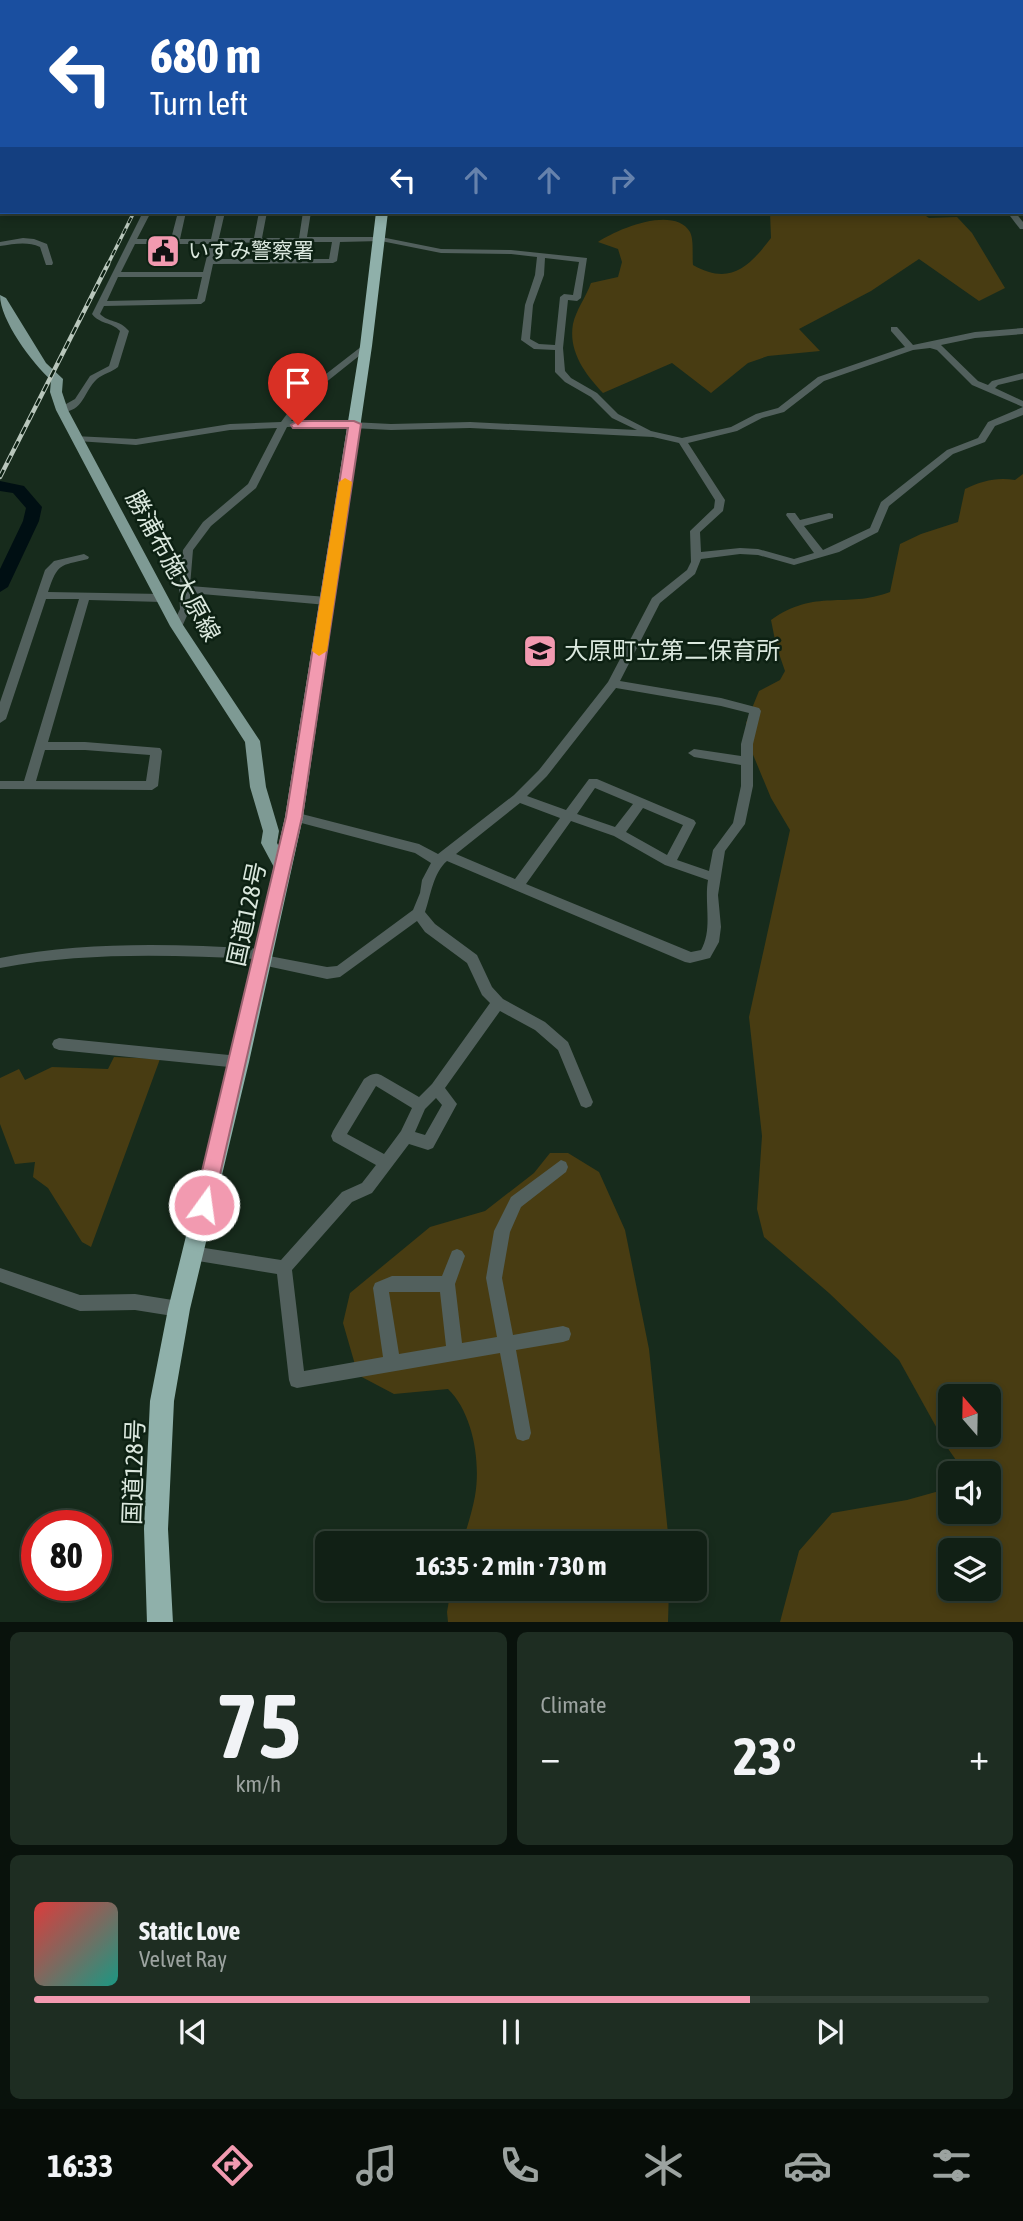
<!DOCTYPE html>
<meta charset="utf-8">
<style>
body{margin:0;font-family:"Asap Condensed","Noto Sans JP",sans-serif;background:#1e2d22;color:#f1f3f6;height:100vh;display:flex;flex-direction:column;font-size:26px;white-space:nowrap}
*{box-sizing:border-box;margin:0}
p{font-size:23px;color:#9ca3a0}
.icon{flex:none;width:38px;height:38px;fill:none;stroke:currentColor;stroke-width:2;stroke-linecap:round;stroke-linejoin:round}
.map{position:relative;height:1622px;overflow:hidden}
.side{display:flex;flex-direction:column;gap:10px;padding:10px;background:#09120c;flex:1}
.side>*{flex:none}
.hud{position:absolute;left:0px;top:0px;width:1024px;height:214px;box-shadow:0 4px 10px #0003,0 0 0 2px #303e34;background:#1a4fa0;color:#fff;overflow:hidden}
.needle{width:46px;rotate:340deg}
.fabs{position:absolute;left:938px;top:1384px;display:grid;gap:14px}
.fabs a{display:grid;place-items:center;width:63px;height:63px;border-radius:10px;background:#112015;box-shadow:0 4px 10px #0003,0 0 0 2px #303e34;font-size:35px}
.speed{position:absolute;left:21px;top:1510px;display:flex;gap:14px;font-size:35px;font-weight:700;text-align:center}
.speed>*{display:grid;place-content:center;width:91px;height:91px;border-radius:50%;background:#112015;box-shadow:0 4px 10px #0003,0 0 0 2px #303e34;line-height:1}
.speed .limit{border:10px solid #d22;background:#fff;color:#111}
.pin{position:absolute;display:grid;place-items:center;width:60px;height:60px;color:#fff;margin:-72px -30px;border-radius:50% 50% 50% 0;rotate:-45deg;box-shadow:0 0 7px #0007}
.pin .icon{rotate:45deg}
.me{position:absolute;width:77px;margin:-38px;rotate:14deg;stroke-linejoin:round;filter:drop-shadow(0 0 5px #0008)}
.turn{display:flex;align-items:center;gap:24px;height:147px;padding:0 35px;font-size:32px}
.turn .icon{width:91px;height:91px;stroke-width:2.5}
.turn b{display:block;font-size:49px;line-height:60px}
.lanes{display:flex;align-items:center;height:66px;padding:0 35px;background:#0003;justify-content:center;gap:35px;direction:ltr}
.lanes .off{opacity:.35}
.big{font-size:52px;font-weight:700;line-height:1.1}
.side .tile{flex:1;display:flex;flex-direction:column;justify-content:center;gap:10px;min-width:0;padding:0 24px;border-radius:10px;background:#1e2d22}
.side .dial{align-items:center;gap:0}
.dial b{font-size:91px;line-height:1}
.song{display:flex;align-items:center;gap:21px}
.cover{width:84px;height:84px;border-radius:10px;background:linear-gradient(135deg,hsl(0 70% 55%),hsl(170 70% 35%))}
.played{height:7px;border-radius:4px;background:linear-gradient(90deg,#f29ab0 75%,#303e34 75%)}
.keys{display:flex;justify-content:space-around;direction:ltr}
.heat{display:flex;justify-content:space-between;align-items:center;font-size:38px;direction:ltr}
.side .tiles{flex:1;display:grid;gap:10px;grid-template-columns:1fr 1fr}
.tile:last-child{grid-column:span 2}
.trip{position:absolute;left:315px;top:1531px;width:392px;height:70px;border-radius:10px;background:#112015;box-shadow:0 4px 10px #0003,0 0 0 2px #303e34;font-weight:700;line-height:70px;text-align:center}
.tab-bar{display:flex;height:112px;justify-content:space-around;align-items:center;background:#070d08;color:#9ca3a0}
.tab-bar .icon{width:49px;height:49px}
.tab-bar .current{color:#f29ab0}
.tab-bar b{font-size:32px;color:#f1f3f6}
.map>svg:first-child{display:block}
.green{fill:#483c12;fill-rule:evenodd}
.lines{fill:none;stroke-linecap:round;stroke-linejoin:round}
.river{fill:#000f13;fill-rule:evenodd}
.minor{fill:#52605d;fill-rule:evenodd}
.major{fill:#7e9a94;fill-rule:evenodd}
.highway{fill:#8fb0aa;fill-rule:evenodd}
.rail-far1-casing{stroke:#b8c6bb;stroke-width:3.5}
.rail-casing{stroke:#b8c6bb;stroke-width:4.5}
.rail-far1{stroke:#0d2113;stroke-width:2;stroke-dasharray:6;stroke-linecap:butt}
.rail{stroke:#0d2113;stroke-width:2.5;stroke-dasharray:8;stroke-linecap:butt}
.route{fill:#f29ab0;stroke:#9d6472;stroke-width:2}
.slow{fill:#f59e0b}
.labels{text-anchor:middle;stroke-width:5;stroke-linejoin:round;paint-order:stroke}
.far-poi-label{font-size:21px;fill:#dbe8de;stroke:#0d2113;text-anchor:start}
.street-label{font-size:24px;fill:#dbe8de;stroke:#0d2113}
.poi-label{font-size:24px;fill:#dbe8de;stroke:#0d2113;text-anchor:start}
</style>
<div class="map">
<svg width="1023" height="1623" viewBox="0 0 1023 1623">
<rect width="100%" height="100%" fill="#172b1c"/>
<g class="green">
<path d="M770,212H920L929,218L957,217L972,233L1005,288L979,301L919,259L871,291L799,329L820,351L768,356L748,363L711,393L672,363L603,393C586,375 568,352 573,324C576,310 586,297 591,283L618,277L622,262L618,249L598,242C617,229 674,205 690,232C694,240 692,255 693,265C730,286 749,267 771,238Z"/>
<path d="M1023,474V1622H780L799,1551L832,1513L907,1500L950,1488V1512H989V1474L965,1473L949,1450L899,1360L829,1293L764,1237L757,1209L762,1136L749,1017L790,830L771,798L749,745L746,723L759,691L780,680L785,671L776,645L771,620C816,588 845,609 890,592L900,544L921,534L958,522L965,489C982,481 996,477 1015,480ZM950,1396H989V1435H950ZM950,1550H989V1589H950Z"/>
<path d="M114,1057L160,1059L91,1247L82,1242L48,1188L33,1177L35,1162L15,1164L0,1124V1078L19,1069L25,1080L52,1067L108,1069Z"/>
<path d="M550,1153H568L599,1172L625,1230L649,1349L669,1543H462C467,1528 472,1512 475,1496C481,1462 473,1413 448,1389L394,1394L358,1375L343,1323L350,1293L430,1227L485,1211L534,1173Z"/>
<path d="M451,1589H669L668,1622H448L447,1612Z"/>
</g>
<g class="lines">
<path class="river" d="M0,481L24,486L42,507L39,521L8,587L0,592V569L23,521L26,508L13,493L0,491Z"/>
<g class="minor">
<path d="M219,0H236L216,2Z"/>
<path d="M367,0H374L366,2Z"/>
<rect x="449" y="0" width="6" height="2"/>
<rect x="561" y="0" width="6" height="2"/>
<path d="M657,0H663L664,2H658Z"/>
<path d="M933,0H940L941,2H934Z"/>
<rect x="1022" y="17" width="1" height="4"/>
<rect x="1022" y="47" width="1" height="5"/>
<rect x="0" y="109" width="2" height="4"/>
<rect x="1022" y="119" width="1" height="4"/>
<rect x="0" y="140" width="2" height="7"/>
<rect x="1022" y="158" width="1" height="5"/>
<path d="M143,212H151L137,239H171L178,212H186L180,239H211L217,212H225L219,238H254L259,212H267L262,238H299L303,212H311L307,237H381L441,249L511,250L587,258L581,298L577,301L568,300L563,348L565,371L571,378L597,393L618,414L651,431L682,438L731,427L756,414L778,408L818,377L905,347L891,331V327H897L913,345L975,332L1023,328V334L975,338L941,345L978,381L988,385L992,381L1023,373V379L998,385L995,388L1023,401V407L972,385L937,350L930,348L913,350L824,381L784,412L762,418L737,431L688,443L725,500L723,511L700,532L701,552L740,548L758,549L794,559L814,553L786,515L787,513H795L800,520L829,513L833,514V518L804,526L823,550L870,528L881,502L947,450L978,438L988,422L1023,407V415L995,426L985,442L953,454L889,506L878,532L839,552L794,565L758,555L740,554L701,559L695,574L660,603L620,681L721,698L759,708L761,711L753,744V786L745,824L725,851L718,895L721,927L719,942L710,958L690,963L685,962L447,861C433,873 431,895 425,912L435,924L477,955L492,987L503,999L545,1022L568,1042L593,1102L591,1106L586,1108L581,1106L558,1050L535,1030L500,1011L445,1088L457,1104L433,1148L428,1150L409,1144L372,1193L352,1202L292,1270L304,1371L383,1357L373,1288L375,1283L392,1276H442L452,1251L457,1249L462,1251L465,1256L455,1284L462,1343L497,1337L486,1278L494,1231L511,1197L561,1160L566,1162L568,1167L566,1172L521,1207L510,1232L502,1278L513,1335L563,1326L569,1328L571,1334L569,1340L563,1342L516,1350L531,1433L529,1439L523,1441L517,1439L515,1433L500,1353L297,1388L291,1386L289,1380L277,1274L192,1260L187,1258L184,1253L187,1248L192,1246L281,1260L342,1192L362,1183L376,1165L333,1141L331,1136L333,1131L364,1079C370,1075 374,1072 381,1075L419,1097L432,1084L490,1003L482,995L467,963L425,932L417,921L340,977L327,979L262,965L257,964L256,959C170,955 85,952 0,968V958C88,941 174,944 263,949L268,950L269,956L327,967L337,966L413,910L420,893L422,880L431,863L415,853L290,820L288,817L290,814L294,812L419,844L438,854L514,795L539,770L608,682L652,598L687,570L691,562L690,531L714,508L715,500L679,443L653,437L470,428L391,430L312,426L287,427L256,488L211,526L193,550L190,586L327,597L332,601L327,605L190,593V609L181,629H173L172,626L180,609L179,589L183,550L203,522L248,484L277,428L230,430L136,445L77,441L72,438L74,436L136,439L230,424L281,422L304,391L366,343L369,344V348L310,395L291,421L312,420L391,424L470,422L637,430L612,418L591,397L565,382L555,372V350L534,349L521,340L525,305L535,275L537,257L511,254L441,253L381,241L340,242L337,261L333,263L213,264L205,301L201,304L104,306L100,314C109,323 119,319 129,331L118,367C112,372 103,374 97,379C83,392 84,413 59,412V408L75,399L90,376L109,366L120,331C112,322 99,324 92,314ZM303,242H332L329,259H214L218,243ZM135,244H210L203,272H121ZM545,258L579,262L573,295L564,294L560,297L555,345L539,344L530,339L533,305L544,275ZM118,277H202L197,299L107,301ZM616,688L721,706L749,713L741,744V756L694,749L688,753L694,757L741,765V786L733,823L713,850L709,871L677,860L696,823L694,820L597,779H589L566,810L527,796L547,776ZM595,788L633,804L615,827L577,814ZM520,803L560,818L515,879L456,854ZM643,808L683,825L667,855L626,832ZM571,821L614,836L665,865L708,880C704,903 713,929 701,950L691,952L526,884ZM376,1086L412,1108L401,1131L384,1154L347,1134ZM436,1098L442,1105L425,1135L415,1132L425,1109ZM389,1292H440L446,1346L399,1354Z"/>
<path d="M1007,212H1015L1023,222V229H1020Z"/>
<path d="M23,238L34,239L47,244L53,263L52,265H46L40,247C27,241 14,244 0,246V242Z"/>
<path d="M84,554L89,557L88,559C59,566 58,563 48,592L162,594L167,598L162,602L89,600L48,742H85L160,748L162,751L158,786L152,790L0,789V781H24L79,599H46L6,719L0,723V702L45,570L54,561ZM45,750H85L150,755L146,781H36Z"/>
<path d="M59,1038L239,1056L244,1058L246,1062L244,1066L239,1068L59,1050L54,1048L52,1044L54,1040Z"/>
<path d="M0,1268L80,1295L135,1294L179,1301L185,1304L187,1309L185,1314L179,1317L135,1310L80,1311L0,1282Z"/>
</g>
<path class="major" d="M0,295L6,298L46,363L63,379L62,392L68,410L183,625L260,741L266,787L279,831L277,843L290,867L288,871H276L261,843L263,831L250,787L245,742L170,626L56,410L50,392L51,380C32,363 0,320 0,295Z"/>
<g class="highway">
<rect x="386" y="0" width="10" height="2"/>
<path d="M376,212H388L372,346L303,817L249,1062L190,1309L174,1401L168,1529L173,1623H147L144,1529L150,1401L168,1309L229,1062L285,817L360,346Z"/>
</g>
<g class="rail-far1-casing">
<path id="rail-far1" d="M107,266L134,212"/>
</g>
<g class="rail-casing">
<path id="rail" d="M0,477L108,264"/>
</g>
<use href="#rail-far1" class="rail-far1"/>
<use href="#rail" class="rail"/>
</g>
<path class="route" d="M298,421H354L361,424L302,817L213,1205L211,1212L204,1214L197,1212L194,1205L286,817L348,428H293L291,425Z"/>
<path class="slow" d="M345,478L352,482L327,651L319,656L312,651L339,482Z"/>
<defs>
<g id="civic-square" transform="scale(1.75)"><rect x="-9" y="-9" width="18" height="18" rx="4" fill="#f29ab0" stroke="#0d2113"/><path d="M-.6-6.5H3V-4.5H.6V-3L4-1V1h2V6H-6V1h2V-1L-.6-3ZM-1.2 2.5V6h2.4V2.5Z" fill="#111"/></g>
<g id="school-square" transform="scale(1.75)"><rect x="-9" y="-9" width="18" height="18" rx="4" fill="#f29ab0" stroke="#0d2113"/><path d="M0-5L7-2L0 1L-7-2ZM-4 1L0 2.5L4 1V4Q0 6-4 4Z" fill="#111"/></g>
</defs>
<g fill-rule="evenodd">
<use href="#civic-square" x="163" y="251"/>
<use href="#school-square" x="540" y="651"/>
</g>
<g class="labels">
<g class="far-poi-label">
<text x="188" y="258">いすみ警察署</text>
</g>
<g class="street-label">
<text transform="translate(173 566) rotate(61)" y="8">勝浦布施大原線</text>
<text transform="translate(247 914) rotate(-78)" y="8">国道128号</text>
<text transform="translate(134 1472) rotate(-88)" y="8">国道128号</text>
</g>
<g class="poi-label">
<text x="564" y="659">大原町立第二保育所</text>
</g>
</g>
</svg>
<div class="fabs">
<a><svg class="needle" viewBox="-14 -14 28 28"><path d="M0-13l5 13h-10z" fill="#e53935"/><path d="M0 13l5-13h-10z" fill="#9ca3a0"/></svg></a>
<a><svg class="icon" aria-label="sound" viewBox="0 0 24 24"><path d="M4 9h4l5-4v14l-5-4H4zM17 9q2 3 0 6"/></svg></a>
<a><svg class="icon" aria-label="layers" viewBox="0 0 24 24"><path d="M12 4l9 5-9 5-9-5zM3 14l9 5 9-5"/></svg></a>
</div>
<div class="speed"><div class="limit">80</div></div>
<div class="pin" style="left:298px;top:425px;background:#d93025"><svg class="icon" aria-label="arrive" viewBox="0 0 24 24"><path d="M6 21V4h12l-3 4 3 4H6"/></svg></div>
<svg class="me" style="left:204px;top:1205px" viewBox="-20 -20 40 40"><circle r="17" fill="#f29ab0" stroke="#fff" stroke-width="3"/><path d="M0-11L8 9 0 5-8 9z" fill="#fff"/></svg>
<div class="trip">16:35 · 2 min · 730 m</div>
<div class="hud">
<div class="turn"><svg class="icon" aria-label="left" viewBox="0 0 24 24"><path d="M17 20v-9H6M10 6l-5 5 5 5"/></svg><div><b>680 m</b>Turn left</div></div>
<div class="lanes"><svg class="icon" aria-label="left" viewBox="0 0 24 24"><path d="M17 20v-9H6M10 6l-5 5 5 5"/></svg><svg class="icon off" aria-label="ahead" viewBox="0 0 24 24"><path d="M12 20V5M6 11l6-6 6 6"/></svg><svg class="icon off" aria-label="ahead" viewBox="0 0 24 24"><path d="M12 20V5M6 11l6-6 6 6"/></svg><svg class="icon off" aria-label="right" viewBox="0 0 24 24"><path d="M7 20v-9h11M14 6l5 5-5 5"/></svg></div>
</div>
</div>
<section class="side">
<div class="tiles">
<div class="tile dial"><b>75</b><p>km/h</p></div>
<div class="tile"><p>Climate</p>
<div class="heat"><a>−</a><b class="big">23°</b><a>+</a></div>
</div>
<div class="tile">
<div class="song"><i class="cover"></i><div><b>Static Love</b><p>Velvet Ray</p></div></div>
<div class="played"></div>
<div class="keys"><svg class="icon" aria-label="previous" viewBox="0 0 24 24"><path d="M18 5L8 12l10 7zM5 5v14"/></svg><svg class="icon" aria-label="pause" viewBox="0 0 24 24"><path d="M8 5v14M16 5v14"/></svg><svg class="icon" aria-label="next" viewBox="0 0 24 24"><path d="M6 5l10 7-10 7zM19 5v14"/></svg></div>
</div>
</div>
</section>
<nav class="tab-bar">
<b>16:33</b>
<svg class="icon current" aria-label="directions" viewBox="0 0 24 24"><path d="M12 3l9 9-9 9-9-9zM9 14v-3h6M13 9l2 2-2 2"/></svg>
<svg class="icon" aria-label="music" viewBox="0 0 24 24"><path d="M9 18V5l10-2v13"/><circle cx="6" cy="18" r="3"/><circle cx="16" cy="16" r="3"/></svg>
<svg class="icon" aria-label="phone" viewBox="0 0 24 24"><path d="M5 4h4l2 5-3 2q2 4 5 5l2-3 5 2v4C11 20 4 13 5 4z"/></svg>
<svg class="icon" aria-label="climate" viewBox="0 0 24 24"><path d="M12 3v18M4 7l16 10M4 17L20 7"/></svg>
<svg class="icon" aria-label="car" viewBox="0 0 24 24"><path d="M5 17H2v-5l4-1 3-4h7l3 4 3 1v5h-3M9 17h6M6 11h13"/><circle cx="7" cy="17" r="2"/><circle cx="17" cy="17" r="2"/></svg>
<svg class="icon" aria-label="filters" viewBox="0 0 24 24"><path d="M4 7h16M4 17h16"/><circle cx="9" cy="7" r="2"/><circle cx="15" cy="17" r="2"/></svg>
</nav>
